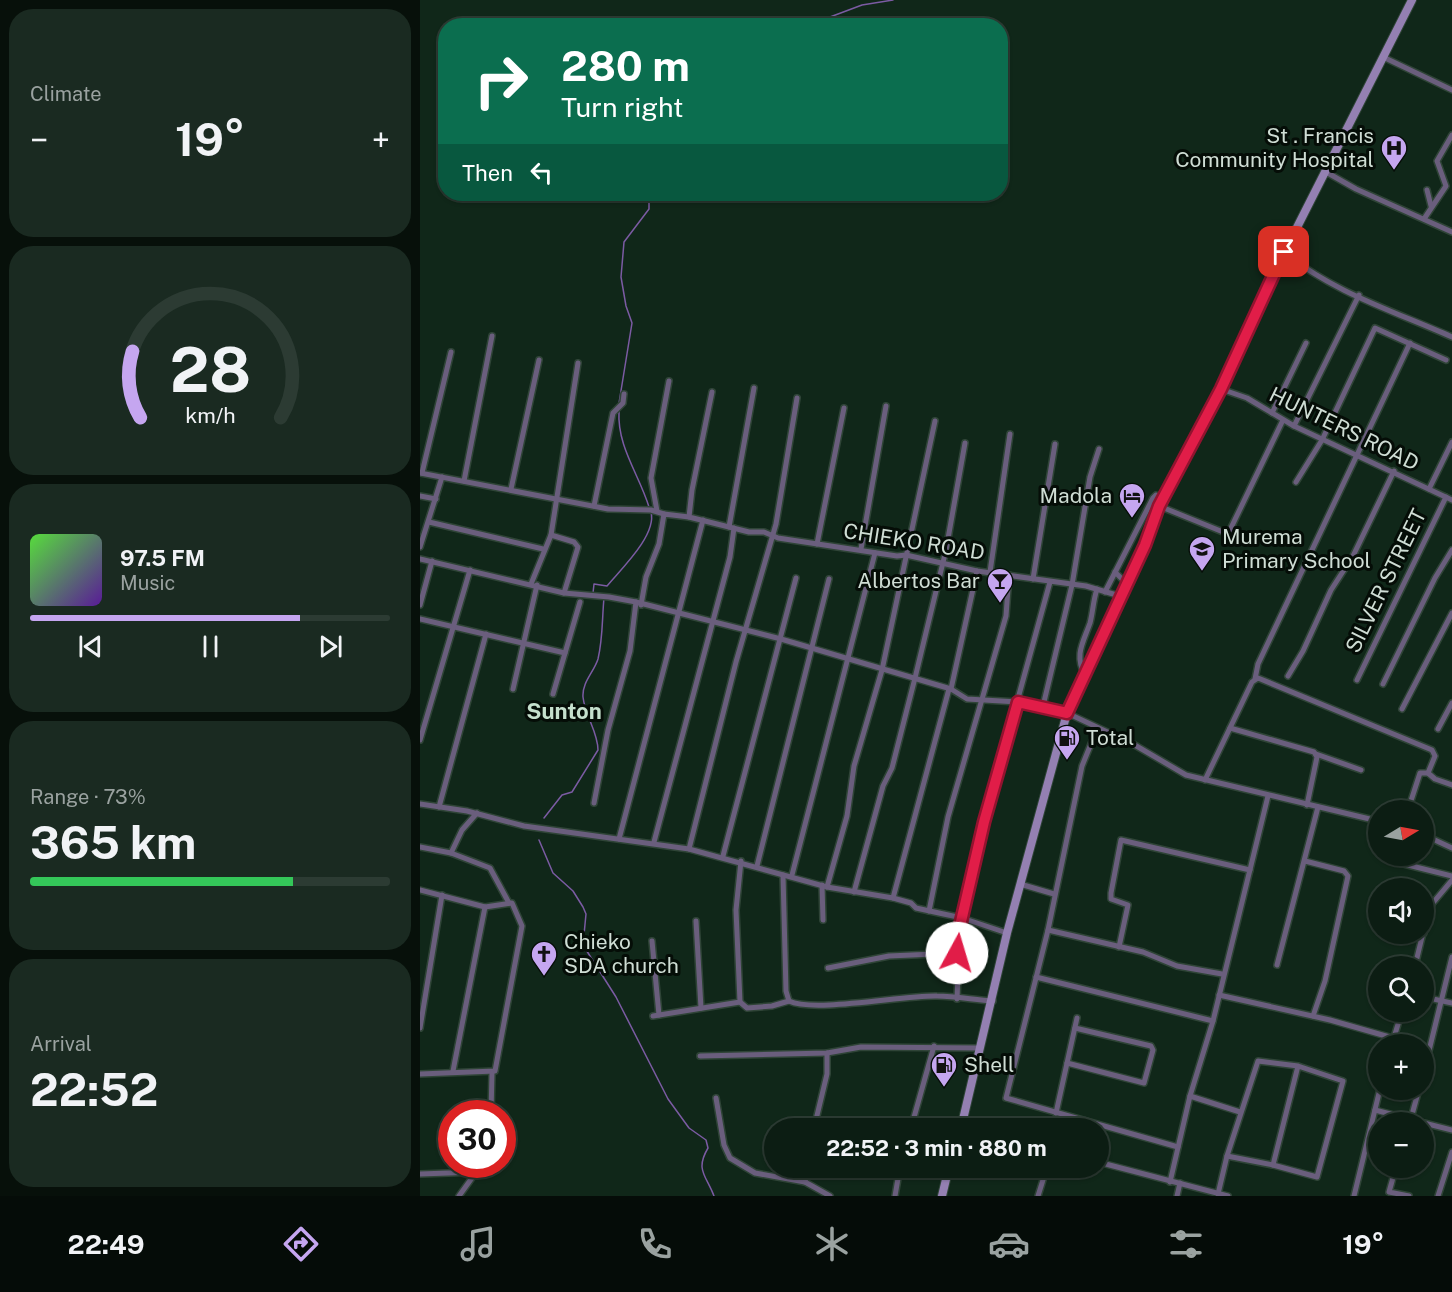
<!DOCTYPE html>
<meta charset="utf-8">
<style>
body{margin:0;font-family:"Public Sans",sans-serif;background:#1a2a21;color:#f1f3f6;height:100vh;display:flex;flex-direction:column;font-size:22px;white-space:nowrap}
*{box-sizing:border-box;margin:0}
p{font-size:20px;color:#9aa2a0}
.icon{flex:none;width:33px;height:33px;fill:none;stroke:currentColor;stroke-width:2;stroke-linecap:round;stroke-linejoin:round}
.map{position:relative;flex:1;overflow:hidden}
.drawer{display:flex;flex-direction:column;gap:9px;padding:9px;background:#07100a;width:420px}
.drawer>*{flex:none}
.guide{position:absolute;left:18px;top:18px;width:570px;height:183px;border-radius:24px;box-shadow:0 2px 4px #0004,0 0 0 2px #2c3b33;background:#0b6e4f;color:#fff;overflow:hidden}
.needle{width:39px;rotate:80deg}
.controls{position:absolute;left:948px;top:800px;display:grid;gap:12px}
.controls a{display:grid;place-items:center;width:66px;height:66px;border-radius:50%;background:#0c1d13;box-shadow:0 2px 4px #0004,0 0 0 2px #2c3b33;font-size:30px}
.speed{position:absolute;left:18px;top:1100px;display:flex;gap:12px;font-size:30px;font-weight:700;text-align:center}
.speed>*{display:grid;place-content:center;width:78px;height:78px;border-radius:50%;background:#0c1d13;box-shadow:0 2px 4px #0004,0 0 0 2px #2c3b33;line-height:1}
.speed .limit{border:9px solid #d22;background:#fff;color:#111}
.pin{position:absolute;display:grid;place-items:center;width:51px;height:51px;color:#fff;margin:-26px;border-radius:12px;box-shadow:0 3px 9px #0006}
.me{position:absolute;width:66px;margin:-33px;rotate:6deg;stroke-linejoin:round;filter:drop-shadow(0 0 4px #0008)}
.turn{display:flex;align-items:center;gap:21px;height:126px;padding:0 24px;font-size:27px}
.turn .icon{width:78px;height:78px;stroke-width:2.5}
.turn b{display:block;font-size:42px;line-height:51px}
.then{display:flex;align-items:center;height:57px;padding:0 24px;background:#0003;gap:12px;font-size:22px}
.big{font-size:45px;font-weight:700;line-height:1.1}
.drawer .widget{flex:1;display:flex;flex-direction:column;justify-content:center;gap:9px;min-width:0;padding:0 21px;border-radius:24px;background:#1a2a21}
.drawer .dial{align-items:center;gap:0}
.dial svg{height:156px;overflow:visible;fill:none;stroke:#2c3b33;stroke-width:7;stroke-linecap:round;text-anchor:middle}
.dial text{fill:#f1f3f6;stroke:none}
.song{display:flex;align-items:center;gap:18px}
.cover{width:72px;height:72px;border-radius:9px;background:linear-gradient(135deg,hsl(110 70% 55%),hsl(270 70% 35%))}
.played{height:6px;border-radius:3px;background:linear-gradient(90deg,#c5a6f0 75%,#2c3b33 75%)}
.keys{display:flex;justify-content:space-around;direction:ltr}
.heat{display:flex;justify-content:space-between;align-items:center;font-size:33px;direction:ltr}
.charge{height:9px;border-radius:4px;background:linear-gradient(90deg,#34c759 73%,#2c3b33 0)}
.trip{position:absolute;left:344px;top:1118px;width:345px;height:60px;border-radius:30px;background:#0c1d13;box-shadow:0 2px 4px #0004,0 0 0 2px #2c3b33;font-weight:700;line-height:60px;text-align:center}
.tabs{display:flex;height:96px;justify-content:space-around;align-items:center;background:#050c08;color:#9aa2a0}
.tabs .icon{width:42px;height:42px}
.tabs .active{color:#c5a6f0}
.tabs b{font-size:27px;color:#f1f3f6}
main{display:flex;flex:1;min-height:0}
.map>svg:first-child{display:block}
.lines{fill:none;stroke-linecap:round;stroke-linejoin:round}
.stream{stroke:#7b5ba3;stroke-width:1.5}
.street-casing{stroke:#2f4437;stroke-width:8}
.secondary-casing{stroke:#2f4437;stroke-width:10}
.street{stroke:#6a5e7d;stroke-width:5}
.secondary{stroke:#9480b2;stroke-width:8}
.route-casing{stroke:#92132f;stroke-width:15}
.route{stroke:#e11d48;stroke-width:10}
.labels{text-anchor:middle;stroke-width:6;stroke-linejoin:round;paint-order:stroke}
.poi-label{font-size:21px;fill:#cfddd4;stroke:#050d07;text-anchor:start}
.street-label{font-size:21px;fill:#cfddd4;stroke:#050d07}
.neighbourhood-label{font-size:22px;font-weight:bold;fill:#c5e0cd;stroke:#050d07}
</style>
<main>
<section class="drawer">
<div class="widget"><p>Climate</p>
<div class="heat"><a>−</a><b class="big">19°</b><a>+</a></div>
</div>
<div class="widget dial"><svg viewBox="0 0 100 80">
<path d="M14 69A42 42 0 1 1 86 69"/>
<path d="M14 69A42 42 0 0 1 10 35" stroke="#c5a6f0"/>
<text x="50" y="56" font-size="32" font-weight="700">28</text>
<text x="50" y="72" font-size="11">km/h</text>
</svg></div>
<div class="widget">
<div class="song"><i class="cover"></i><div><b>97.5 FM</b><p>Music</p></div></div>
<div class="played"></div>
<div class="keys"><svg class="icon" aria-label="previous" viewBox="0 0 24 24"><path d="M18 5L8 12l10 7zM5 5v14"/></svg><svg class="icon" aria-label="pause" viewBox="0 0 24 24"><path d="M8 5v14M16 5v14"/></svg><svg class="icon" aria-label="next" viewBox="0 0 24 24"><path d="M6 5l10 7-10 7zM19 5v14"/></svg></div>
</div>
<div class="widget"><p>Range · 73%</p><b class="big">365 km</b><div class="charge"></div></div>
<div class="widget"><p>Arrival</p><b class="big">22:52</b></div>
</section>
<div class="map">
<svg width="1032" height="1196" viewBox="0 0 1032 1196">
<rect width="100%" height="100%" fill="#102719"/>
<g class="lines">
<g class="stream">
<path d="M386,26L442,5L473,0"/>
<path d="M199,403L212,323L206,306L201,277L204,242L229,209V194"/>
<path d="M199,411C197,447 219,474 229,507"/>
<path d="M173,593L174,584L187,586C201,569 237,535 231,512"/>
<path d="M124,818L142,795L152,792L178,750C178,732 165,716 163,697C162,682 174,672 178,659C183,638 182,618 184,598"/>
<path d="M119,840L133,873L153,891L163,907L166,914L163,945L196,997L248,1099L269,1128L286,1140L288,1148C275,1170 286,1175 294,1196"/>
</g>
<g class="street-casing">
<g id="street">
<path d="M963,57L1032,90"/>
<path d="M906,172L936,189L1032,232"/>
<path d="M1007,190L1011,206"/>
<path d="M1004,219L1026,186L1017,161L1032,135"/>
<path d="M864,252C912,292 976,312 1032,337"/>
<path d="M801,389L827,398L874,426L1032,500"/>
<path d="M292,392L272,490L269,517L329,532H344L358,538L477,556L486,555L557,571L666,586L700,596"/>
<path d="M852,413L886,343"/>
<path d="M874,426L939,295"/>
<path d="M0,473L188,509L231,510L244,514"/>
<path d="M2,473L31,352"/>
<path d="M44,481L72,336"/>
<path d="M876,482L902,440L955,328L1026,360"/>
<path d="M91,489L119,360"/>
<path d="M1009,489L1032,442"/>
<path d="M0,496L16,499"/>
<path d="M174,506L193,413L203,403L204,394"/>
<path d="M739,506L808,534L863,420"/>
<path d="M237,511L231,478L249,381"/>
<path d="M9,522L123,549"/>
<path d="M309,527L334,388"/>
<path d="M131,535L154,542L158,547L144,593"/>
<path d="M397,544L424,408"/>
<path d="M0,547L22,477"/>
<path d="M441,549L466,406"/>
<path d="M0,559L144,593L189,597L216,602L361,639L531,689L547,699L598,702L647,713L713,744L766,775L958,821"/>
<path d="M570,572L590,434"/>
<path d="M695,572L707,584"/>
<path d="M613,579L635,444"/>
<path d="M111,584L131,535L158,363"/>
<path d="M685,592L733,498L736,495L743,499"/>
<path d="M0,605L12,561"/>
<path d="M221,605L226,577L239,544L244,514L269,517"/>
<path d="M0,619L145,653"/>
<path d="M665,675C654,655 663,643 670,623C673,612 673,601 677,589"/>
<path d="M868,676L883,651L911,590L933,556L974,471"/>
<path d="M835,679L838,664L990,343"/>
<path d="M937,680L1026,497"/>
<path d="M963,684L1015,578L1032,550"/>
<path d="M93,689L117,585"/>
<path d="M531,689L557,571"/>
<path d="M133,694L160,602"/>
<path d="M623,706L652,585L670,477L679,449"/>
<path d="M982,709L1032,613"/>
<path d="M810,728L894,752L897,757L887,805"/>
<path d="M677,729L662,766L628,930L586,1098L758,1147"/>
<path d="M1018,729L1032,703"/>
<path d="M0,740L50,570"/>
<path d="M896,754L941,770"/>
<path d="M1008,773L1015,779L1032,785"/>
<path d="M785,780L832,682L838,678L1012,750L1015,756L1008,773H1000L988,810"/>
<path d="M174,803L188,730L210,651L216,602"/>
<path d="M0,804L47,811L104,826L269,849L407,887L473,898L491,903L496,908L542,918L587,933"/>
<path d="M19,807L66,634"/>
<path d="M1004,835L1032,848"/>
<path d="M199,839L283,520"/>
<path d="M234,842L310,557L314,528"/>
<path d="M0,847L31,853L70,868L89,903"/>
<path d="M269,849L316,662L356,524L377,398"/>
<path d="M31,853L42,830L57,813"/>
<path d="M303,856L376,578"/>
<path d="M885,861L924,871L928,876L905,981L893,1016"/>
<path d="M976,862L1032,876"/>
<path d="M337,866L409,579"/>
<path d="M363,875L366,991L369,1001C394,1013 484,995 517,996C536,996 555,1000 573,1001"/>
<path d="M372,875L455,553"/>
<path d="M600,884L634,894"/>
<path d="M402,885L403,920"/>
<path d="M407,887L427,816L434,766L462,670L515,421"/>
<path d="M0,890L65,907L92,903L102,926L75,1071L0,1074"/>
<path d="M434,892L463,786L472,768L495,678L526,550L545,443"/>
<path d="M473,898L529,689"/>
<path d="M509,911L528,817L586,616L589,575"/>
<path d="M276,921L281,1008"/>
<path d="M628,930L723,952L757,966L802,974"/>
<path d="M1004,933L1012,904L1032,880"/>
<path d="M232,941L239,1015"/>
<path d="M699,947L708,905L691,899V893L701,840L830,870"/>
<path d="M857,965L898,807"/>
<path d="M995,966L1003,933"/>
<path d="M408,968L469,956L537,953"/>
<path d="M616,977L793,1021"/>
<path d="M799,995L910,1020L973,1038"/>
<path d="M1004,997L1032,1003"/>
<path d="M537,999L540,926L564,822L630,582"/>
<path d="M320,1002L327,1008L352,1006L369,1001"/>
<path d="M233,1016L320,1002L316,910L321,861"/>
<path d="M0,1028L22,895"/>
<path d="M972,1044L982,1011"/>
<path d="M280,1056L407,1053L441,1047L559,1048"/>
<path d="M647,1063L724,1083L733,1050L731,1046L655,1028"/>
<path d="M33,1071L65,907"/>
<path d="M1004,1071L1032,957"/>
<path d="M770,1096L820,1112"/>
<path d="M296,1098L304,1145L310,1158L335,1173L385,1182L410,1196"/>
<path d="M955,1110L1001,1122"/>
<path d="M71,1113L72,1073"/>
<path d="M636,1113L657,1018"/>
<path d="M990,1122L999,1089"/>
<path d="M1004,1123L1032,1130"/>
<path d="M542,1124L556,1128"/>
<path d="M394,1128L407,1074V1053"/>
<path d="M491,1128L514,1046"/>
<path d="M807,1156L853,1165"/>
<path d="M678,1162L808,1196"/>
<path d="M976,1167L969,1192L989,1196"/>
<path d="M0,1174L57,1172"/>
<path d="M385,1182L387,1167"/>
<path d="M750,1182L770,1096L793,1021L848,796"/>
<path d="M798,1194L807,1156L838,1061L878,1066L923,1081L897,1177L853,1165L878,1066"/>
<path d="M39,1196L62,1164"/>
<path d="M475,1196L480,1167"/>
<path d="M618,1196L627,1167"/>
<path d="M757,1196L760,1183"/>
<path d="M934,1196L960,1089"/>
<path d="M1018,1196L1032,1152"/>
</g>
</g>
<g class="secondary-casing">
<g id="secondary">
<path d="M541,1128L587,933L647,713L725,545L739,506L801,389L860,261L992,0"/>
<path d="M522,1196L529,1167"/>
</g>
</g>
<use href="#street" class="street"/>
<use href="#secondary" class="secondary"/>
</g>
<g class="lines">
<g class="route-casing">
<path id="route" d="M537,953L540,926L564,822L598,702L647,713L725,545L739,506L801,389L864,252"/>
</g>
<use href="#route" class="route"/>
</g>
<defs>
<g id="hospital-pin" transform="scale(1.35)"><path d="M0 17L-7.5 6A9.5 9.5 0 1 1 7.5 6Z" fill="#c5a6f0" stroke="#050d07"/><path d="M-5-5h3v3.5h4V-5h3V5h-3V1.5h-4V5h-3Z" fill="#111"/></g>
<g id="hotel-pin" transform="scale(1.35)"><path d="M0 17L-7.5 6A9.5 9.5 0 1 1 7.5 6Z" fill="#c5a6f0" stroke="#050d07"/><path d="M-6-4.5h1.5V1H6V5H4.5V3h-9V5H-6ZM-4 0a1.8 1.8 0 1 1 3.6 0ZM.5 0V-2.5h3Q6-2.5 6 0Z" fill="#111"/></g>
<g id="school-pin" transform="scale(1.35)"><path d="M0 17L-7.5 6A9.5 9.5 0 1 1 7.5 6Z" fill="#c5a6f0" stroke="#050d07"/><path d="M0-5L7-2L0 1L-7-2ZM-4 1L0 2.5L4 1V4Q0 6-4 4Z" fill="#111"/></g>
<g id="bar-pin" transform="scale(1.35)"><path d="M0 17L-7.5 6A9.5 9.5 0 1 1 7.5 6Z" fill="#c5a6f0" stroke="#050d07"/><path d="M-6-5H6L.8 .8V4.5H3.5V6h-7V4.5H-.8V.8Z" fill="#111"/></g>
<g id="fuel-pin" transform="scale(1.35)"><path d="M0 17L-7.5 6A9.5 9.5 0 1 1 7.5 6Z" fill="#c5a6f0" stroke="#050d07"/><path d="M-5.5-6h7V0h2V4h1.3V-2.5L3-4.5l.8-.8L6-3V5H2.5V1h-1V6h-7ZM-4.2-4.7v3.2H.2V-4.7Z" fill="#111"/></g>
<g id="church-pin" transform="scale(1.35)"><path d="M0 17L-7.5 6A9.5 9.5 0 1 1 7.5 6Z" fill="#c5a6f0" stroke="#050d07"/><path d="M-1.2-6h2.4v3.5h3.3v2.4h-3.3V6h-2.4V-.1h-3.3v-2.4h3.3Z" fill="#111"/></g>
</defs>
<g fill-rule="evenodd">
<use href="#hospital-pin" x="974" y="148"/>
<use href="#hotel-pin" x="712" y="496"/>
<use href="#school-pin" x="782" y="549"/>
<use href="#bar-pin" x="580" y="581"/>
<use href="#fuel-pin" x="647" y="738"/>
<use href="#church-pin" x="124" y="954"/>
<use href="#fuel-pin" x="524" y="1065"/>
</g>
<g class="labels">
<g class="poi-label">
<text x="954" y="143" text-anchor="end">St . Francis<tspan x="954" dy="24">Community Hospital</tspan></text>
<text x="692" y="503" text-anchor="end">Madola</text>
<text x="802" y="544">Murema<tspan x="802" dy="24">Primary School</tspan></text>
<text x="560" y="588" text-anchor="end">Albertos Bar</text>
<text x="666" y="745">Total</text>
<text x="144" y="949">Chieko<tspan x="144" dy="24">SDA church</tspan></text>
<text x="544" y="1072">Shell</text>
</g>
<g class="street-label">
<text transform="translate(924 429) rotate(26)" y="7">HUNTERS ROAD</text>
<text transform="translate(494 542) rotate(9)" y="7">CHIEKO ROAD</text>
<text transform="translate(966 581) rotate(-64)" y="7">SILVER STREET</text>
</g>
<g class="neighbourhood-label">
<text x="144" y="719">Sunton</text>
</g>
</g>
</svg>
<div class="controls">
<a><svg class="needle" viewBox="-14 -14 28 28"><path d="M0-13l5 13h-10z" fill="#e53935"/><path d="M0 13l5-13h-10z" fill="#9aa2a0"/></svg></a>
<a><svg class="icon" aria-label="sound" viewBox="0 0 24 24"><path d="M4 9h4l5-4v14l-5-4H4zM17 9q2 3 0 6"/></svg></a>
<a><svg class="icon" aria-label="search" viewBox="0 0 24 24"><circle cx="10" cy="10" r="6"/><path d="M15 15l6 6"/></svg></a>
<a>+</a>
<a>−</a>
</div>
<div class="speed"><div class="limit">30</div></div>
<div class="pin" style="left:864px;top:252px;background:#d93025"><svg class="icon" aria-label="arrive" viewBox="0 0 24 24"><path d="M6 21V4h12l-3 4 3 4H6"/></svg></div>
<svg class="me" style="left:537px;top:953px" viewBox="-20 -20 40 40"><circle r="19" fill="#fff"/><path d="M0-13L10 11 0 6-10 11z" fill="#e11d48"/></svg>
<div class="trip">22:52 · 3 min · 880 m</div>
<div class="guide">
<div class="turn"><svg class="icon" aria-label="right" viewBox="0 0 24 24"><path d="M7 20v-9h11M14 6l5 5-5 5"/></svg><div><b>280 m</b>Turn right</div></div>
<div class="then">Then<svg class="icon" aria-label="left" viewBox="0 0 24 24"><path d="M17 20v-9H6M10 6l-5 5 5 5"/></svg></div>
</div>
</div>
</main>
<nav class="tabs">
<b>22:49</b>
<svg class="icon active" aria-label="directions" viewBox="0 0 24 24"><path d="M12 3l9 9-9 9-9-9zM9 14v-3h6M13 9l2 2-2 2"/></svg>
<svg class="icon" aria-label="music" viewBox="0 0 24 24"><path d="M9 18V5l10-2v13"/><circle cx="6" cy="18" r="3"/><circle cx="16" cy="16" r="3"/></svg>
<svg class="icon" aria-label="phone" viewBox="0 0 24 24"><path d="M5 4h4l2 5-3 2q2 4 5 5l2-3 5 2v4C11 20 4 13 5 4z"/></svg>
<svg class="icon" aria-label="climate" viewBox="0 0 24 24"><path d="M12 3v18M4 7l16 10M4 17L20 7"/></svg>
<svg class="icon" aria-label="car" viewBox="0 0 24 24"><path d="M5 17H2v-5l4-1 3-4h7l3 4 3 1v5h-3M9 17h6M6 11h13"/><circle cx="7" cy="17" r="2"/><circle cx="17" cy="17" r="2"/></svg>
<svg class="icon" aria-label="filters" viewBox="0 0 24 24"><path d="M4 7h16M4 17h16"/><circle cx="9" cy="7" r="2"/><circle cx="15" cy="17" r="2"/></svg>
<b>19°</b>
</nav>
